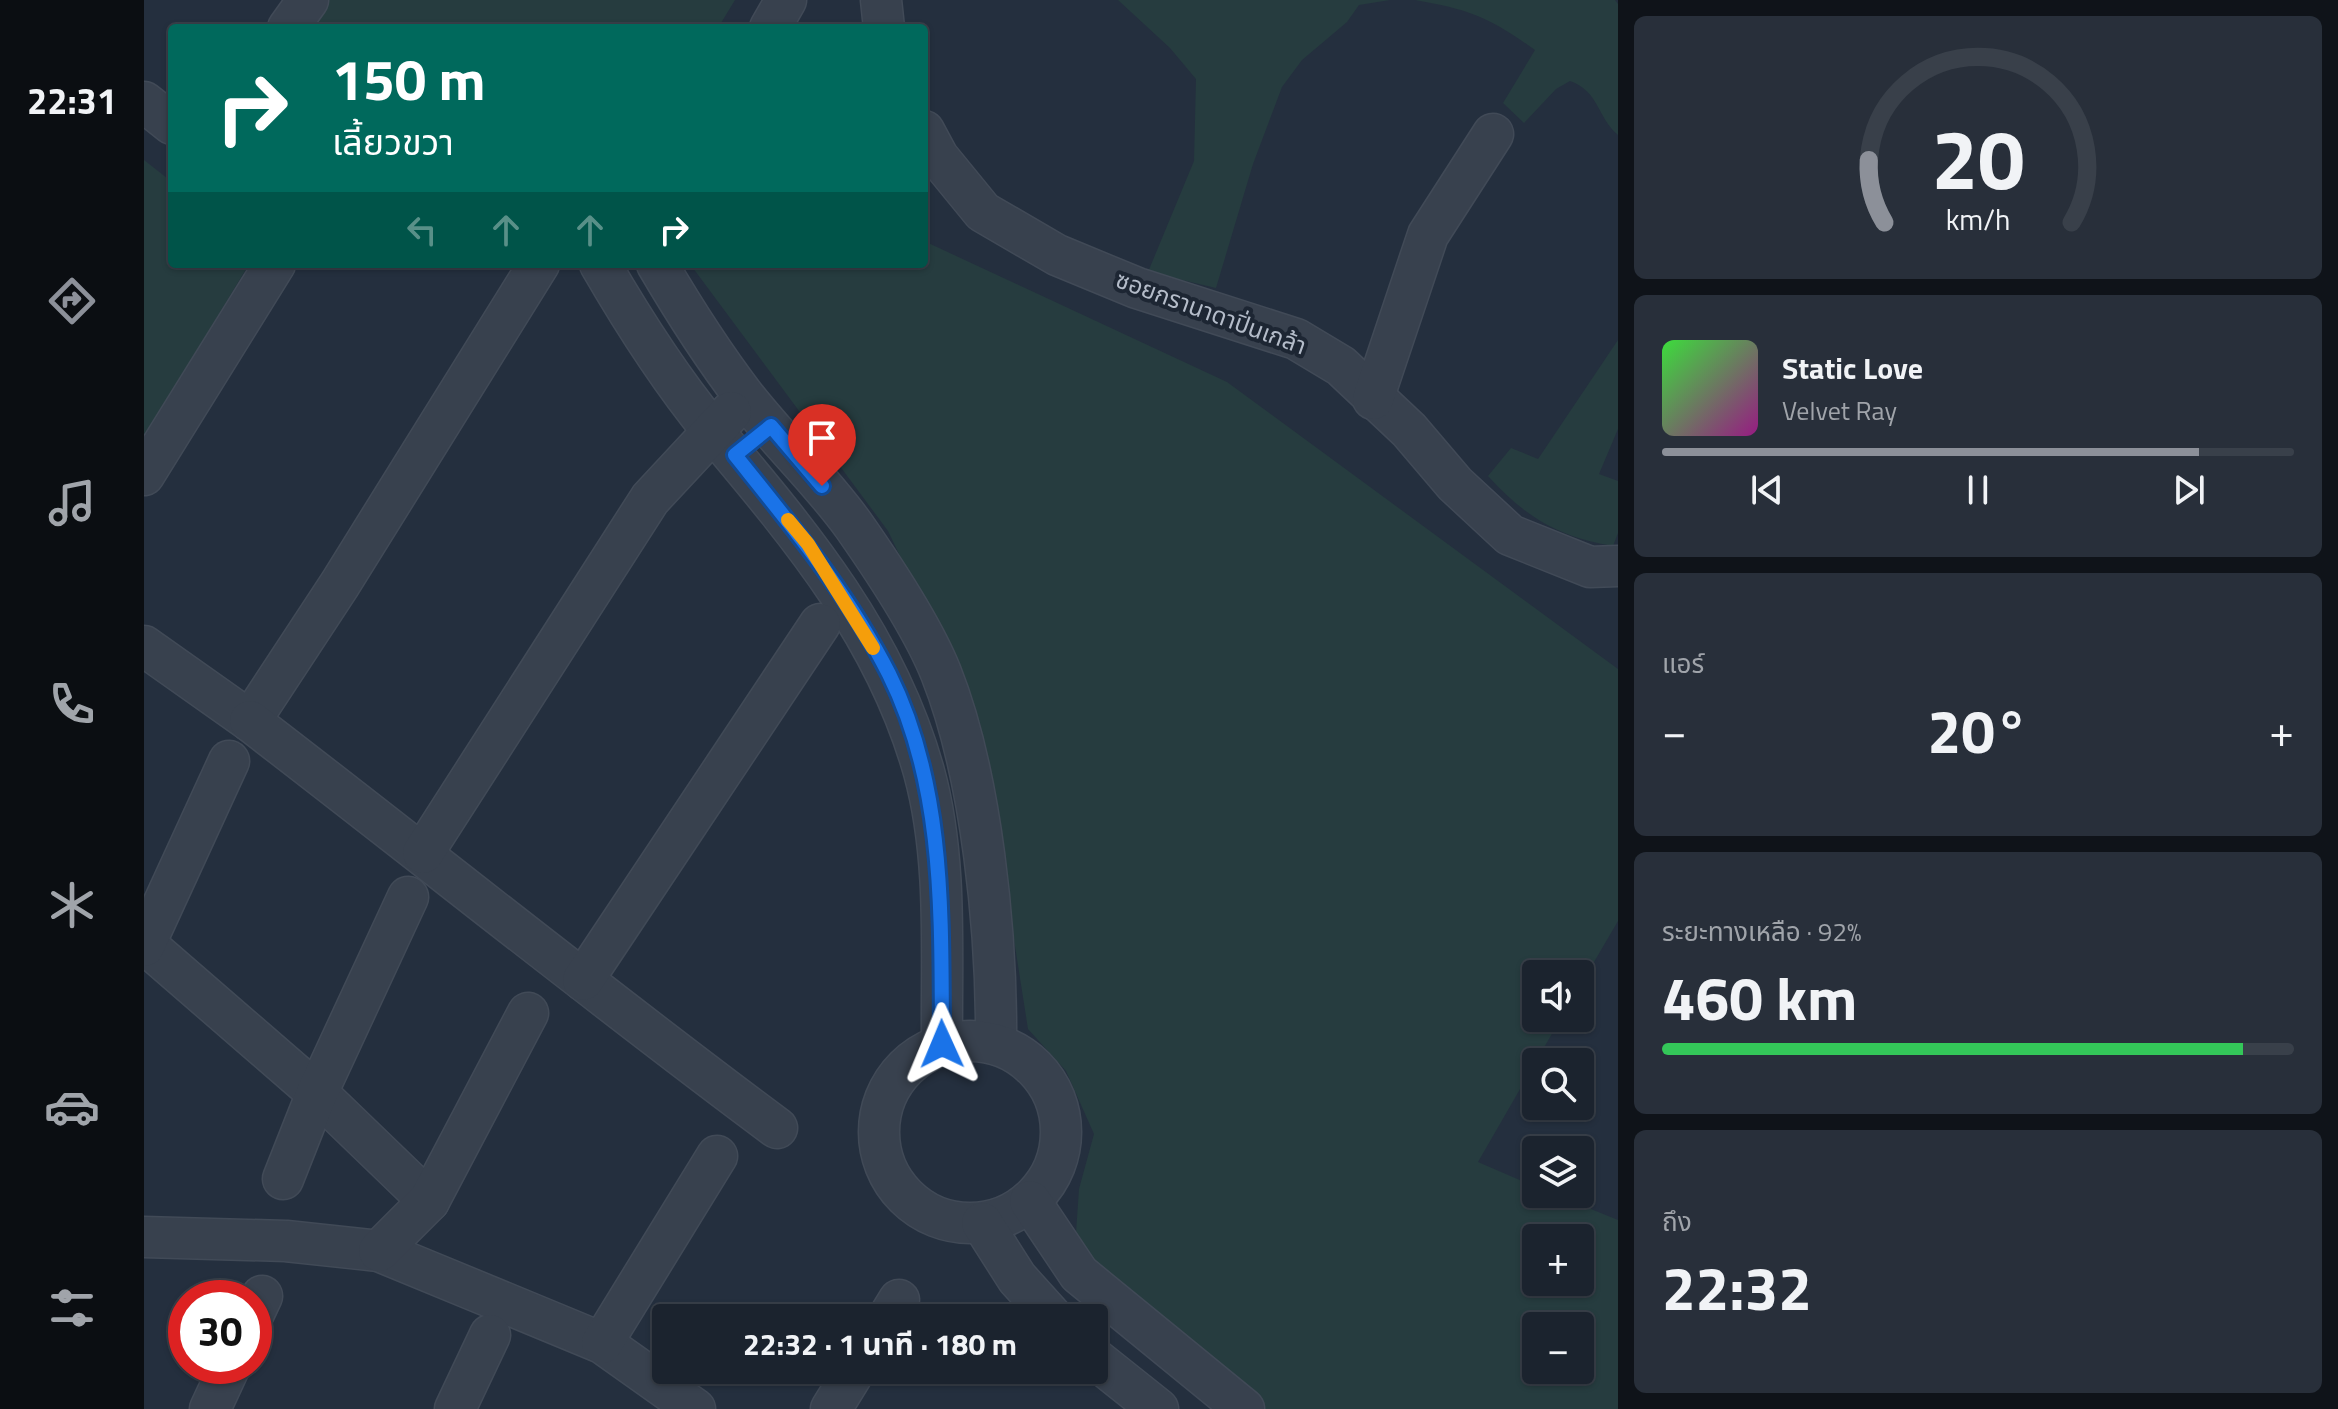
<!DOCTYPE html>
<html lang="th">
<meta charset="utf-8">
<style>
body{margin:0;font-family:"Titillium Web","Noto Sans Thai",sans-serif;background:#282f3a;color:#f1f3f6;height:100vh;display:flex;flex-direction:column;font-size:30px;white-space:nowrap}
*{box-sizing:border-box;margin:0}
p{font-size:26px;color:#a0a4aa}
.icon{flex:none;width:44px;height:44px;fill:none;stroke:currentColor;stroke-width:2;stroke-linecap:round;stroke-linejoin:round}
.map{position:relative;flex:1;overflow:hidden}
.side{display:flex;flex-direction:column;gap:16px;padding:16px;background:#0f1319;width:720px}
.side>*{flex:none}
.hud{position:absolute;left:24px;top:24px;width:760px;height:244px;border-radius:8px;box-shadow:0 2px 6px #0004,0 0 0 2px #39404a;background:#00695c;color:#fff;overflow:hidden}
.controls{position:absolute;left:1378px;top:960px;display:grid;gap:16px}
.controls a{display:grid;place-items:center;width:72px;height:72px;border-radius:8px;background:#1b232e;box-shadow:0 2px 6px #0004,0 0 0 2px #39404a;font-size:40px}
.speed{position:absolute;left:24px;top:1280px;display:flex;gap:16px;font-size:40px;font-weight:700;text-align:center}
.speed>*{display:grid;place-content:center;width:104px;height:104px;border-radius:50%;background:#1b232e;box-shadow:0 2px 6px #0004,0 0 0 2px #39404a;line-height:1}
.speed .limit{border:12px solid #d22;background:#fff;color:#111}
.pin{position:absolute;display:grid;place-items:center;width:68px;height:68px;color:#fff;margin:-82px -34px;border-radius:50% 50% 50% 0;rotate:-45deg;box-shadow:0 0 8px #0007}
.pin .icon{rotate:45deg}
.me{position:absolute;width:88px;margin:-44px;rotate:359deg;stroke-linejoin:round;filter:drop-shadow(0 0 6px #0008)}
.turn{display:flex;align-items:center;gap:28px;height:168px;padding:0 32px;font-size:36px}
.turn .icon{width:104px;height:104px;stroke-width:2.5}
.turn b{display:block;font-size:56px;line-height:68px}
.lanes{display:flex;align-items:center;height:76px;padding:0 32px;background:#0003;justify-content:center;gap:40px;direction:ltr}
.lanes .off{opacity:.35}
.big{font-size:60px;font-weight:700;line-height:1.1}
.side .tile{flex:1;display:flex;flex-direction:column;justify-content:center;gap:12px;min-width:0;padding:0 28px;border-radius:12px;background:#282f3a}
.side .dial{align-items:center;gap:0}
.dial svg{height:208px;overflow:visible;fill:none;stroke:#39404a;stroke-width:7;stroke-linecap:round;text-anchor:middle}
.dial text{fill:#f1f3f6;stroke:none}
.song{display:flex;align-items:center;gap:24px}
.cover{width:96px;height:96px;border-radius:12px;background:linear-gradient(135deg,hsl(120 70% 55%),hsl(310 70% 35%))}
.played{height:8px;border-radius:4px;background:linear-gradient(90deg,#8c9099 85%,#39404a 85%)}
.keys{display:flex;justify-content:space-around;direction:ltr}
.heat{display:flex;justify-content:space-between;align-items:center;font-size:44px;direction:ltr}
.charge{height:12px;border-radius:6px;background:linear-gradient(90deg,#34c759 92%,#39404a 0)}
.trip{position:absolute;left:508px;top:1304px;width:456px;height:80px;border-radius:8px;background:#1b232e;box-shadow:0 2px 6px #0004,0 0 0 2px #39404a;font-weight:700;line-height:80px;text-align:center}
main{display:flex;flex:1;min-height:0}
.tabs{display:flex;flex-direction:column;width:144px;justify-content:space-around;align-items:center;background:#0b0e12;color:#a0a4aa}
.tabs .icon{width:56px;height:56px}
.tabs .on{color:#8c9099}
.tabs b{font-size:36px;color:#f1f3f6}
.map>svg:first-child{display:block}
.green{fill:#263c3f;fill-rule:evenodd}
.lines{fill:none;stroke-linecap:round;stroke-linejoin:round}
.minor-casing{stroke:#414a57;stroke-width:43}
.minor{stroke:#38414e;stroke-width:40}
.route-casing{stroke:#114b97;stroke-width:20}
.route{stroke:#1a73e8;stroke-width:14}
.slow{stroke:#f59e0b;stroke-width:14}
.labels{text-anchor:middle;stroke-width:8;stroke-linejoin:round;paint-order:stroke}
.street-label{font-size:24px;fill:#b4bcc9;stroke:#1d2633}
</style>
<main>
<nav class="tabs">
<b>22:31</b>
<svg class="icon on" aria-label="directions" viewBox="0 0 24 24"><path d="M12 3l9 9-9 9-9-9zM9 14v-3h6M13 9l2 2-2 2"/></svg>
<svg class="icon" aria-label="music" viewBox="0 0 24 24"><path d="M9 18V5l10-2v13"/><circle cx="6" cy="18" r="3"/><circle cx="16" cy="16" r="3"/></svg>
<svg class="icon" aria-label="phone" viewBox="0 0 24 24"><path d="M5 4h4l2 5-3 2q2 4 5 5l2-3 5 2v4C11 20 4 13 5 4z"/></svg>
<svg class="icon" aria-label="climate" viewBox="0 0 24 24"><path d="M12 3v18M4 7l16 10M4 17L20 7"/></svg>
<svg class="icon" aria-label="car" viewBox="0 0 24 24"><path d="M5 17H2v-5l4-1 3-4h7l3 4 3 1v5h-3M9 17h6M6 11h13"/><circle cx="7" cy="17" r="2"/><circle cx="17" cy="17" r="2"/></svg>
<svg class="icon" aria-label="filters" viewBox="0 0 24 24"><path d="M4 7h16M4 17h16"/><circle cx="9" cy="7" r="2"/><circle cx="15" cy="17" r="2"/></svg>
</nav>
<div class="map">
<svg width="1474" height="1409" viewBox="0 0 1474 1409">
<rect width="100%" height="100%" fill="#242f3e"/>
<g class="green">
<path d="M185,0H591L574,28H165Z"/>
<path d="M974,0H1246L1215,5L1203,22L1158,60L1138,87L1109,164L1072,288L1004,272L1050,161L1052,79L1026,48Z"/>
<path d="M1271,0H1471L1474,4V135C1453,117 1455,91 1426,81L1412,89L1380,123L1359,103L1391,50C1345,17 1327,10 1271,0Z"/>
<path d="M0,160L28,182V264H105L0,439Z"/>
<path d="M780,241L1083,382L1474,669V921L1436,986V974H1392V1018H1417L1334,1162L1392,1187V1194H1410L1474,1220V1409H1121L959,1273L932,1233L935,1189L950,1134L922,1071L884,1029L836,723L744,531L546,264H780ZM1392,1238H1436V1282H1392ZM1392,1326H1436V1370H1392Z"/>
<path d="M1474,340V429L1455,474L1474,481V533L1469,546C1415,537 1381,517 1344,476L1367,448L1394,459Z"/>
</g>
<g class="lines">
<g class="minor-casing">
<g id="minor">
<path d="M737,0L740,28"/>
<path d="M144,28L164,0"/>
<path d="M626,28L642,0"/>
<path d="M0,102L28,124"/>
<path d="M780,131L794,157L839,212L913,255L993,288L1152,339L1197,366L1265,430L1311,484L1366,535L1446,567L1474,566"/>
<path d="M456,264C489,321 526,379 568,430C657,536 742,636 780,772C804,859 797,955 798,1044"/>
<path d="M513,264C540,310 568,354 600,396C635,441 677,480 710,526C738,566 779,628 797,673C838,776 853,933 852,1044"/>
<path d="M1229,399L1284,235L1349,134"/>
<path d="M0,475L131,264"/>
<path d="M0,646L106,721L196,584L395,264"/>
<path d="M106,721C282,856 455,996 633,1128"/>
<path d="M279,853L506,499L587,412"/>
<path d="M0,943L173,1093L285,1201"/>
<path d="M0,946L85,761"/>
<path d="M439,980L676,624"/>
<circle cx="826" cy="1132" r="91"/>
<path d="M139,1179L173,1093L264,897"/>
<path d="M886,1201L935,1274L1100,1409"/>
<path d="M838,1223L873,1278L909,1318"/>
<path d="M0,1237L142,1241L235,1251L458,1343L551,1409"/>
<path d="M235,1251L285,1201L384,1013"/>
<path d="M110,1313L118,1296"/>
<path d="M744,1318L755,1300"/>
<path d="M458,1343L573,1156"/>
<path d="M950,1358L1014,1409"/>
<path d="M66,1409L86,1366"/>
<path d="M311,1409L346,1335"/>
<path d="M687,1409L711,1370"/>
</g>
</g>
<use href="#minor" class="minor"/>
</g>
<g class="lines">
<g class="route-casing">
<path id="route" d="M678,486L627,426L591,455C647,525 704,593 745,674C802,788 797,920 798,1044"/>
</g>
<use href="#route" class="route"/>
<path class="slow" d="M644,520L664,544L729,648"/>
</g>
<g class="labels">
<g class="street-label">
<text transform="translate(1067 313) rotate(20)" y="8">ซอยกรานาดาปิ่นเกล้า</text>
</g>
</g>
</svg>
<div class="controls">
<a><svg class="icon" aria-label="sound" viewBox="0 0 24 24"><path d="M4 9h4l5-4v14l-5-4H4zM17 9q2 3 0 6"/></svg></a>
<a><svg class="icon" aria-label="search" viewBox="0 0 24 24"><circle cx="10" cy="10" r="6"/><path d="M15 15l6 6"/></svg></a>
<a><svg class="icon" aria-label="layers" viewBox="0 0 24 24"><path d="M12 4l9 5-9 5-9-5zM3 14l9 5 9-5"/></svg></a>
<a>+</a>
<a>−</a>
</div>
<div class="speed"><div class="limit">30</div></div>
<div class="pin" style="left:678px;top:486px;background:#d93025"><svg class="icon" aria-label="arrive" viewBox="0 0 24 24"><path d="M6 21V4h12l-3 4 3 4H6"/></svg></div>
<svg class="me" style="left:798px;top:1044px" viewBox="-20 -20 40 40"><path d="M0-17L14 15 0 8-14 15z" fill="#1a73e8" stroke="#fff" stroke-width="4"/></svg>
<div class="trip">22:32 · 1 นาที · 180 m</div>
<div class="hud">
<div class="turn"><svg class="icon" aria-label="right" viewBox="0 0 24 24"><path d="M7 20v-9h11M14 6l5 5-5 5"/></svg><div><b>150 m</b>เลี้ยวขวา</div></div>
<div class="lanes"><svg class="icon off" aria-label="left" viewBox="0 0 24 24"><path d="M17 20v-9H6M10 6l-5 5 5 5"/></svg><svg class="icon off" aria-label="ahead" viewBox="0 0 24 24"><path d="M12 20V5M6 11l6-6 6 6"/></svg><svg class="icon off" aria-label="ahead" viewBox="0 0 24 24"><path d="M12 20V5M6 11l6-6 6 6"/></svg><svg class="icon" aria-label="right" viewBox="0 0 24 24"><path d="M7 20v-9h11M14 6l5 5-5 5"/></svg></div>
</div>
</div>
<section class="side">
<div class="tile dial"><svg viewBox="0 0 100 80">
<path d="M14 69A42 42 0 1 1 86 69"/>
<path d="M14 69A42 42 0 0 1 8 45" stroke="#8c9099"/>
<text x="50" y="56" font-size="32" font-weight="700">20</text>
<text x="50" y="72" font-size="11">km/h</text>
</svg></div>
<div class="tile">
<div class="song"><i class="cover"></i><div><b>Static Love</b><p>Velvet Ray</p></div></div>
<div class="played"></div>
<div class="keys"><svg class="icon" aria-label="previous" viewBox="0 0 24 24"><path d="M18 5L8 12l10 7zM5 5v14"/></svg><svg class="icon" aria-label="pause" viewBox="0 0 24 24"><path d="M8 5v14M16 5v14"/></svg><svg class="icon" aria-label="next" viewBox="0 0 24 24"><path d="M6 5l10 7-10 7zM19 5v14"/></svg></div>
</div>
<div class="tile"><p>แอร์</p>
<div class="heat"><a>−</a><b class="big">20°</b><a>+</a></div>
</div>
<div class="tile"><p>ระยะทางเหลือ · 92%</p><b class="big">460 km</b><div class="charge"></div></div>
<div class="tile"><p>ถึง</p><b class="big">22:32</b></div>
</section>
</main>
